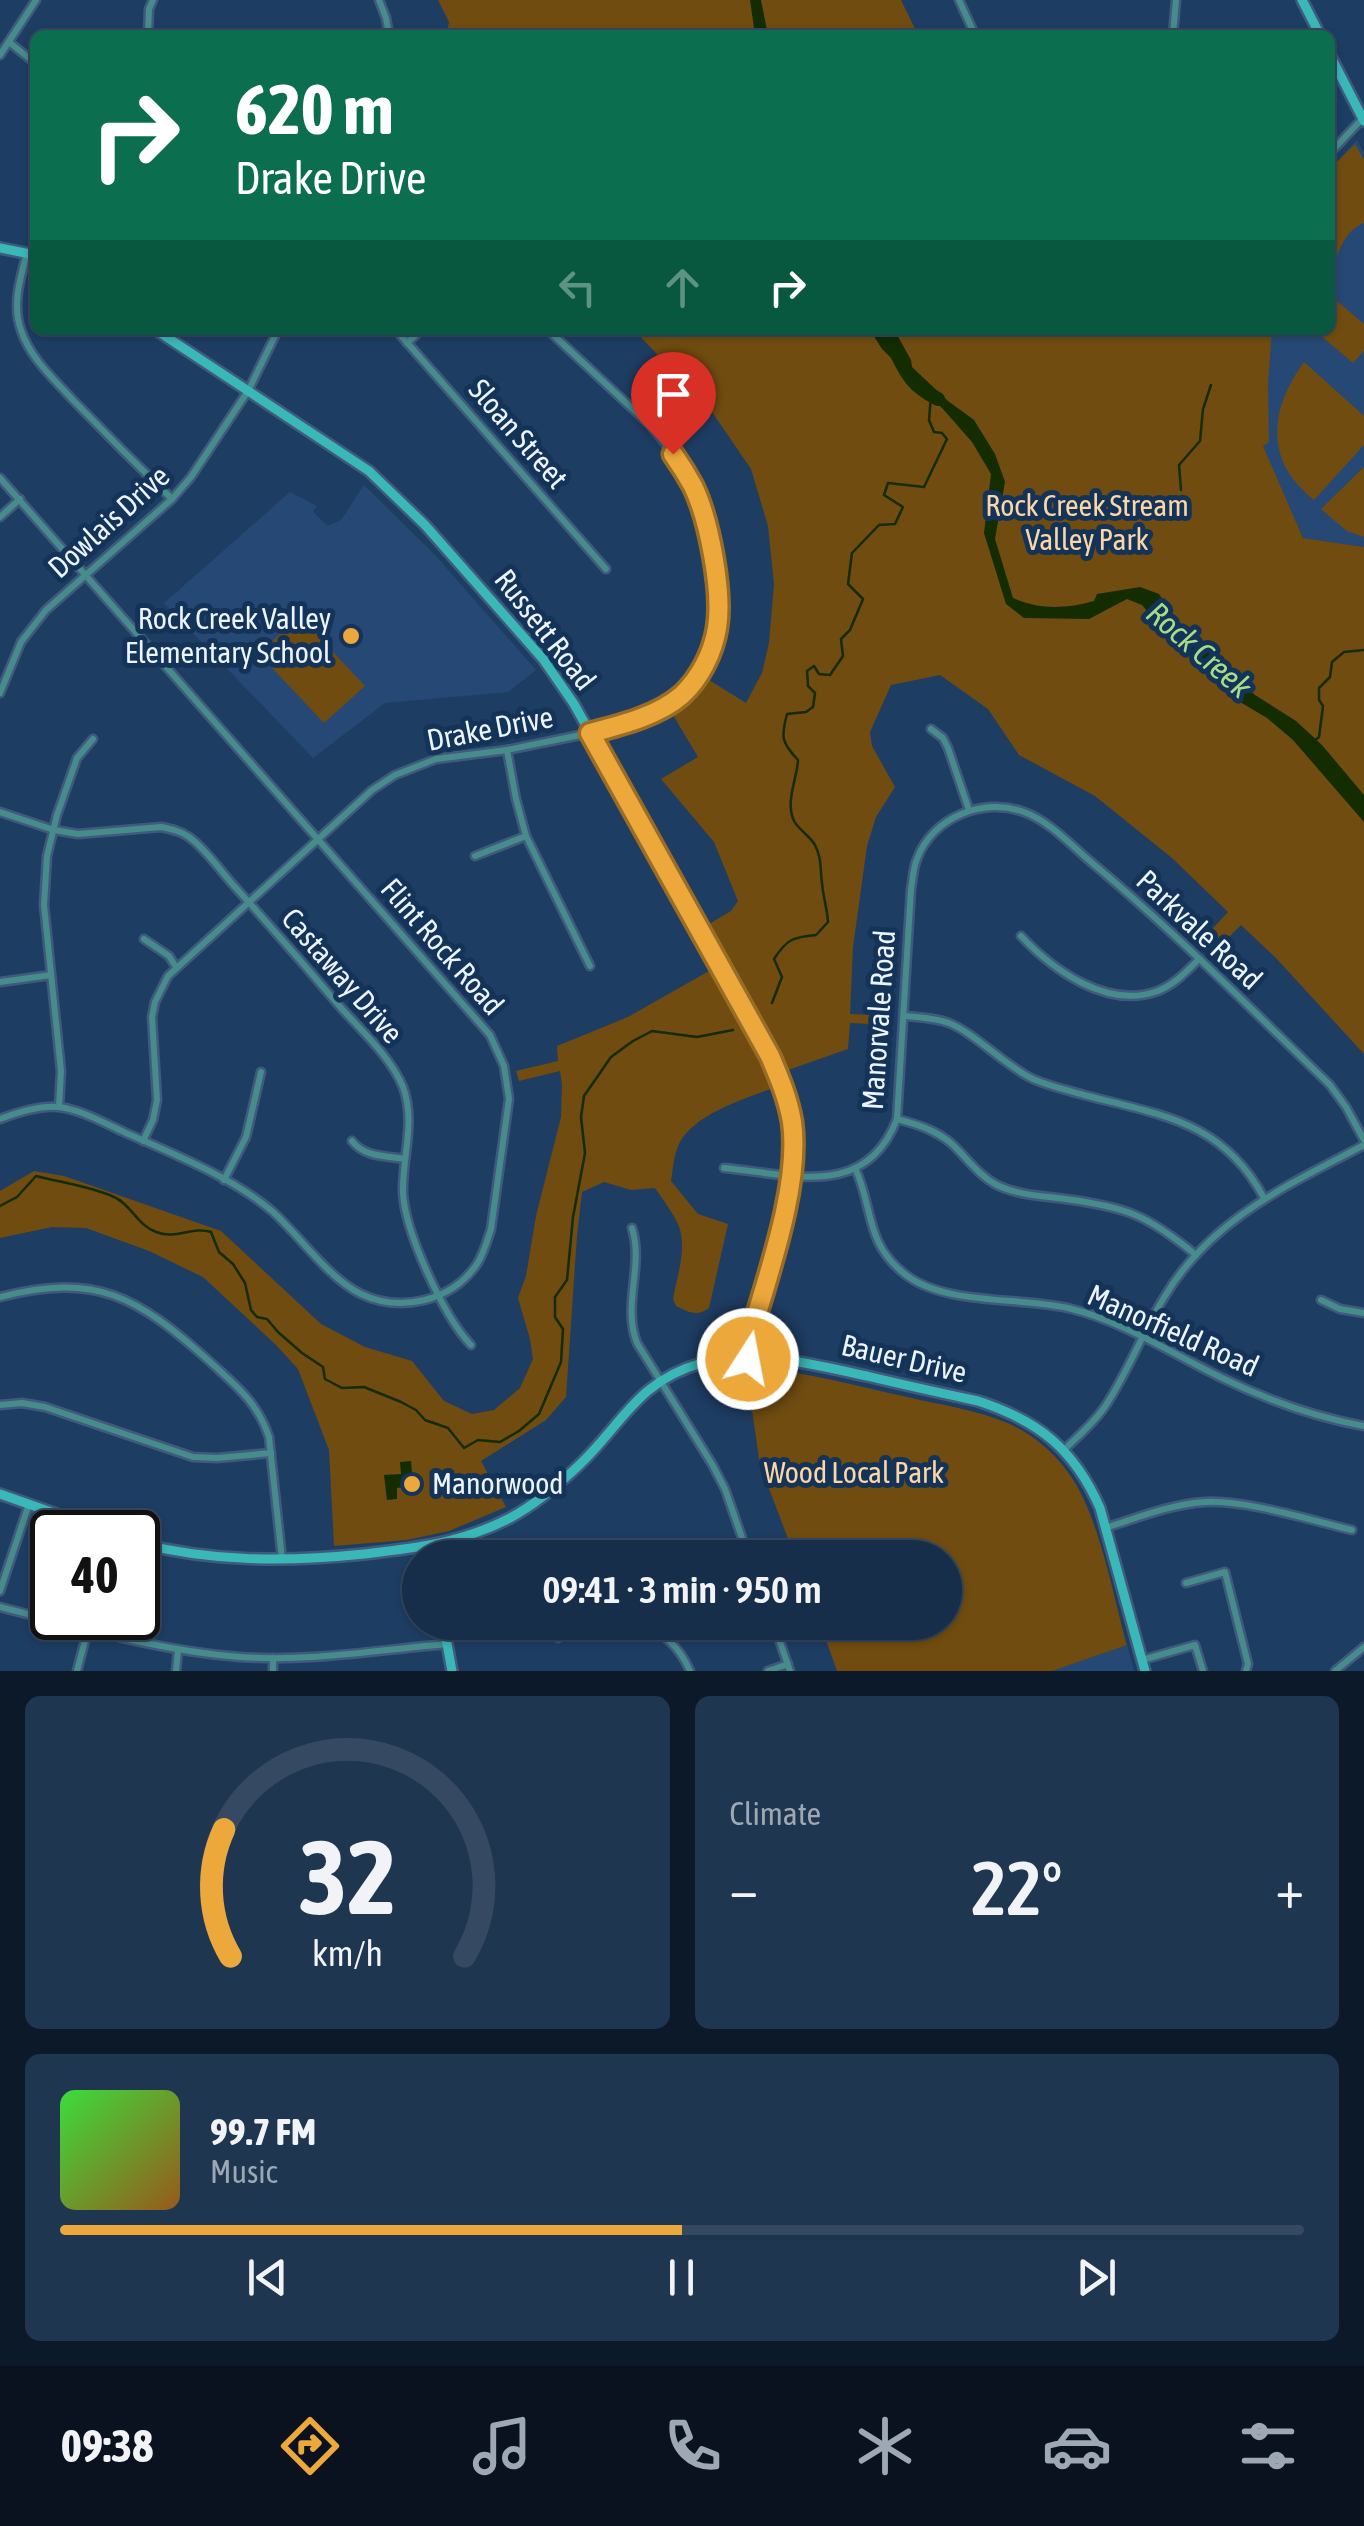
<!DOCTYPE html>
<meta charset="utf-8">
<style>
body{margin:0;font-family:"Asap Condensed",sans-serif;background:#1f3651;color:#f1f3f6;height:100vh;display:flex;flex-direction:column;font-size:38px;white-space:nowrap}
*{box-sizing:border-box;margin:0}
p{font-size:32px;color:#9ea8b5}
.icon{flex:none;width:55px;height:55px;fill:none;stroke:currentColor;stroke-width:2;stroke-linecap:round;stroke-linejoin:round}
.map{position:relative;height:1671px;overflow:hidden}
.drawer{display:flex;flex-direction:column;gap:25px;padding:25px;background:#0c1929;flex:1}
.drawer>*{flex:none}
.hud{position:absolute;left:30px;top:30px;width:1305px;height:305px;border-radius:15px;box-shadow:0 2px 8px #0004,0 0 0 2px #354a62;background:#0b6e4f;color:#fff;overflow:hidden}
.speed{position:absolute;left:30px;top:1510px;display:flex;gap:20px;font-size:50px;font-weight:700;text-align:center}
.speed>*{display:grid;place-content:center;width:130px;height:130px;border-radius:50%;background:#162e4a;box-shadow:0 2px 8px #0004,0 0 0 2px #354a62;line-height:1}
.speed .limit{border:5px solid #111;border-radius:15px;background:#fff;color:#111}
.pin{position:absolute;display:grid;place-items:center;width:85px;height:85px;color:#fff;margin:-102px -42px;border-radius:50% 50% 50% 0;rotate:-45deg;box-shadow:0 0 10px #0007}
.pin .icon{rotate:45deg}
.me{position:absolute;width:110px;margin:-55px;rotate:11deg;stroke-linejoin:round;filter:drop-shadow(0 0 8px #0008)}
.turn{display:flex;align-items:center;gap:35px;height:210px;padding:0 40px;font-size:45px}
.turn .icon{width:130px;height:130px;stroke-width:2.5}
.turn b{display:block;font-size:70px;line-height:85px}
.lanes{display:flex;align-items:center;height:95px;padding:0 40px;background:#0003;justify-content:center;gap:50px;direction:ltr}
.lanes .off{opacity:.35}
.big{font-size:75px;font-weight:600;line-height:1.1}
.drawer .tile{flex:1;display:flex;flex-direction:column;justify-content:center;gap:15px;min-width:0;padding:0 35px;border-radius:15px;background:#1f3651}
.drawer .dial{align-items:center;gap:0}
.dial svg{height:260px;overflow:visible;fill:none;stroke:#354a62;stroke-width:7;stroke-linecap:round;text-anchor:middle}
.dial text{fill:#f1f3f6;stroke:none}
.song{display:flex;align-items:center;gap:30px}
.cover{width:120px;height:120px;border-radius:15px;background:linear-gradient(135deg,hsl(120 70% 55%),hsl(30 70% 35%))}
.played{height:10px;border-radius:5px;background:linear-gradient(90deg,#eda83b 50%,#354a62 50%)}
.keys{display:flex;justify-content:space-around;direction:ltr}
.heat{display:flex;justify-content:space-between;align-items:center;font-size:55px;direction:ltr}
.drawer .tiles{flex:1;display:grid;gap:25px;grid-template-columns:1fr 1fr}
.tile:last-child{grid-column:span 2}
.trip{position:absolute;left:402px;top:1540px;width:560px;height:100px;border-radius:50px;background:#162e4a;box-shadow:0 2px 8px #0004,0 0 0 2px #354a62;font-weight:600;line-height:100px;text-align:center}
.menu{display:flex;height:160px;justify-content:space-around;align-items:center;background:#09121e;color:#9ea8b5}
.menu .icon{width:70px;height:70px}
.menu .on{color:#eda83b}
.menu b{font-size:45px;color:#f1f3f6}
.map>svg:first-child{display:block}
.built{fill:#254974}
.green{fill:#704c10}
.water{fill:#132c00}
.lines{fill:none;stroke-linecap:round;stroke-linejoin:round}
.stream{stroke:#132c00;stroke-width:2.5}
.river{stroke:#132c00;stroke-width:14}
.street-casing{stroke:#3f5a7c;stroke-width:11}
.secondary-casing{stroke:#3f5a7c;stroke-width:14}
.street{stroke:#468c8b;stroke-width:6}
.secondary{stroke:#3ab8b7;stroke-width:9}
.route-casing{stroke:#9a6d26;stroke-width:25}
.route{stroke:#eda83b;stroke-width:18}
.poi-dot{fill:#eda83b;stroke:#143358;stroke-width:4}
.labels{text-anchor:middle;stroke-width:10;stroke-linejoin:round;paint-order:stroke}
.street-label{font-size:30px;fill:#ecf4fe;stroke:#143358}
.park-label{font-size:30px;fill:#fcd6a5;stroke:#143358}
.poi-label{font-size:30px;fill:#ecf4fe;stroke:#143358;text-anchor:end}
.water-label{font-size:32px;font-style:italic;fill:#a7dd86;stroke:#143358}
</style>
<div class="map">
<svg width="1364" height="1671" viewBox="0 0 1364 1671">
<rect width="100%" height="100%" fill="#1e3d63"/>
<g class="built">
<path d="M1357,140L1364,153V547L1303,538L1227,365L1234,330H1330V169Z"/>
<path d="M364,485L435,555L536,670L508,692L385,703L313,758L164,603L290,492L317,506L313,512L328,526L341,520Z"/>
<path d="M1127,1645L1134,1671H1051Z"/>
</g>
<g class="green">
<path d="M438,0H901L918,35H446L449,22Z"/>
<path d="M1355,144L1364,160V223C1341,232 1337,258 1330,279V169Z"/>
<path d="M1330,295L1364,324V351L1353,363L1314,330H1330Z"/>
<path d="M634,330H1272L1268,384L1269,442L1263,446L1303,538L1364,547V1054L1275,957L1241,925L1210,956L1197,945L1228,912L1172,858L1095,796L1019,755L988,709L940,675L891,685L870,732L872,746L895,787L876,817L867,846L853,947L850,1014L893,1016L892,1025L850,1023L848,1049L788,1070L781,1050L709,924L731,911L738,901L714,842L661,779L698,757L673,715L693,700L709,680L746,703L762,673L769,643L774,584L768,526L751,469L712,412Z"/>
<path d="M1304,362L1364,416V445L1314,500C1264,461 1269,410 1304,362Z"/>
<path d="M1364,467V537L1347,531L1321,509Z"/>
<path d="M299,616L365,686L324,723L259,654Z"/>
<path d="M709,971L755,1052L771,1089C742,1099 687,1117 677,1149C673,1159 673,1171 671,1181L698,1214L728,1224L709,1308C697,1317 688,1312 676,1306L673,1299C677,1275 688,1247 678,1224C672,1211 663,1200 655,1188L631,1190L604,1182L582,1192L577,1236L566,1397L546,1420L481,1461L506,1507L449,1531L407,1540L334,1546L329,1450L298,1369L276,1345L203,1277L149,1251L86,1228L52,1227L0,1238V1191L34,1171L64,1176L221,1231L321,1324L365,1347L412,1361L444,1401L472,1414L494,1410L520,1388L533,1359L530,1339L518,1298L526,1276L536,1216L561,1117L562,1085L560,1071L519,1081L516,1071L558,1061L557,1046L628,1017Z"/>
<path d="M757,1368C807,1372 857,1386 907,1397C941,1405 978,1410 1010,1424C1035,1436 1057,1455 1072,1478C1100,1520 1113,1596 1127,1645L1052,1671H837L820,1623L945,1622V1558L795,1557L760,1465L746,1369Z"/>
</g>
<g class="water">
<path d="M750,0H761L768,35H755Z"/>
<path d="M870,330L895,331L911,360L912,367L948,401L974,420L995,454L1005,482L995,539L1013,598C1040,610 1066,609 1094,601L1097,594L1140,587L1159,594L1179,624L1217,655L1226,669L1255,695L1296,721L1322,745L1364,795V822L1293,740L1267,718L1235,699L1233,690L1156,622L1142,605L1127,599L1089,619L1024,618L1006,604L984,533L991,474L972,442L943,409L882,349Z"/>
<path d="M411,1461L413,1486L397,1488V1499L387,1500L384,1475L401,1474L400,1462Z"/>
</g>
<g class="lines">
<g class="stream">
<path d="M1181,490L1179,465L1200,441L1203,409L1211,385"/>
<path d="M1314,741L1319,737L1323,706L1319,700V688L1330,677L1332,662L1344,652L1364,650"/>
<path d="M772,1003L782,977L774,959C787,939 793,937 816,935L828,922C827,908 823,896 822,883C820,869 822,859 815,845C810,836 799,830 794,821C785,801 797,780 798,760C781,742 781,737 787,714L806,712L813,707L815,693L808,686L807,671L814,666L819,674L830,675L843,656L841,639L850,630L863,599L848,584L852,553L879,525L895,524L903,507L884,495L888,483L924,487L947,439L942,433L934,432L929,420L931,396"/>
<path d="M0,1206L17,1197L36,1176C59,1182 93,1187 114,1197C131,1204 137,1225 156,1232C176,1240 192,1226 211,1232L219,1252L233,1264L245,1283L251,1310L257,1317L267,1319L278,1332L302,1353L323,1367L325,1379L342,1388L364,1387L401,1402L416,1410L425,1420L448,1428L464,1448L478,1440L500,1442L519,1431L539,1414L561,1362L563,1329L555,1317V1297L567,1280L573,1217L585,1153L581,1117L584,1096L611,1057L633,1041L652,1031L697,1037L733,1030"/>
</g>
<path class="river" d="M883,330C904,359 900,380 938,399"/>
<g class="street-casing">
<g id="street">
<path d="M379,0L386,18L389,35"/>
<path d="M959,0L975,35"/>
<path d="M148,35L149,9L153,0"/>
<path d="M1173,35L1176,0"/>
<path d="M9,42L35,63"/>
<path d="M0,55L36,0"/>
<path d="M1330,153L1363,118"/>
<path d="M27,253C20,279 12,305 21,330C30,358 53,378 72,399C105,433 138,466 172,499"/>
<path d="M396,330L606,569"/>
<path d="M407,343L421,330"/>
<path d="M0,478L490,1035L504,1066L509,1099L491,1229C487,1241 484,1253 477,1264C452,1301 401,1313 361,1294C327,1277 300,1236 272,1211C232,1177 171,1153 124,1132C104,1123 82,1110 59,1107C40,1105 18,1112 0,1119"/>
<path d="M0,517L20,499"/>
<path d="M0,693L21,642L46,610L172,499L191,477L248,391L278,330"/>
<path d="M931,729L943,738L948,748L969,810"/>
<path d="M507,750L516,799L526,836L590,966"/>
<path d="M0,812L54,830L78,834L161,827C171,829 181,831 189,837C207,850 221,872 236,888C272,928 307,968 342,1009C363,1032 391,1058 403,1087C416,1122 402,1157 403,1193C405,1232 444,1317 471,1345"/>
<path d="M475,856L526,836"/>
<path d="M1021,936C1053,970 1106,1008 1155,992C1173,986 1186,972 1199,959"/>
<path d="M144,939L169,956L176,967"/>
<path d="M0,982L51,975"/>
<path d="M904,1016C919,1017 935,1018 949,1023C976,1034 1004,1065 1033,1079C1049,1086 1067,1090 1084,1095C1161,1115 1223,1121 1264,1198"/>
<path d="M59,1107L61,1071L44,905L47,856L57,815L77,758L93,739"/>
<path d="M897,1119C916,1124 936,1130 952,1144C967,1158 979,1176 997,1185C1017,1195 1043,1196 1065,1199C1127,1207 1147,1215 1196,1255"/>
<path d="M143,1141L153,1120L157,1100L152,1017L155,1002L168,976L372,790L395,775L436,759L507,750L590,733L660,709L679,697L692,684L708,661L718,627L717,599L708,530L692,484L673,453L650,425L548,330"/>
<path d="M352,1141C364,1157 386,1156 405,1159"/>
<path d="M724,1168C791,1174 866,1200 897,1119L911,889C913,879 913,868 917,859C932,817 984,797 1024,812C1049,821 1071,845 1091,862C1175,932 1251,1009 1330,1085L1346,1107L1364,1140"/>
<path d="M855,1168C874,1208 864,1243 906,1275C945,1305 1020,1297 1068,1308C1123,1321 1171,1353 1220,1377C1265,1399 1314,1417 1364,1426"/>
<path d="M224,1180L246,1137L261,1072"/>
<path d="M632,1228C644,1266 622,1305 637,1343L712,1464L725,1489L749,1558"/>
<path d="M0,1297C97,1272 137,1297 208,1360C235,1385 257,1401 269,1437L282,1559"/>
<path d="M1321,1300L1340,1309L1364,1313"/>
<path d="M0,1405L22,1403L45,1407L193,1457L217,1458L271,1453"/>
<path d="M1064,1450C1079,1435 1095,1422 1106,1405C1129,1370 1143,1331 1165,1296C1211,1219 1288,1185 1364,1145"/>
<path d="M1105,1528C1137,1518 1171,1504 1205,1502C1247,1500 1310,1520 1352,1530"/>
<path d="M1186,1583L1225,1572L1248,1664L1246,1671"/>
<path d="M0,1591L29,1504"/>
<path d="M0,1607C79,1627 159,1651 240,1657C308,1662 379,1650 447,1644"/>
<path d="M641,1622C664,1634 679,1646 690,1671"/>
<path d="M773,1622L790,1671"/>
<path d="M558,1638L596,1622"/>
<path d="M273,1658V1671"/>
<path d="M1142,1660L1195,1645L1203,1671"/>
<path d="M77,1671L88,1629"/>
<path d="M176,1671L178,1650"/>
<path d="M768,1671L788,1664"/>
<path d="M1335,1671L1364,1647"/>
</g>
</g>
<g class="secondary-casing">
<g id="secondary">
<path d="M1302,0L1320,35"/>
<path d="M1330,55L1364,121"/>
<path d="M0,248L35,255"/>
<path d="M156,330L369,471L425,525L543,659L574,704L749,1017C766,1049 784,1080 791,1117C803,1181 766,1280 748,1344V1359"/>
<path d="M0,1494L108,1532"/>
<path d="M138,1543C212,1562 287,1562 364,1554C416,1548 462,1543 510,1518C534,1505 556,1487 576,1468C621,1427 636,1381 702,1363C754,1348 816,1365 867,1376C904,1385 941,1393 978,1401C1039,1421 1074,1449 1100,1508L1145,1671"/>
<path d="M443,1622L452,1671"/>
</g>
</g>
<use href="#street" class="street"/>
<use href="#secondary" class="secondary"/>
</g>
<g class="lines">
<g class="route-casing">
<path id="route" d="M673,454C680,464 687,475 693,486C709,519 723,592 717,628C713,653 700,678 682,695C658,716 621,725 590,733L770,1056C779,1077 788,1098 792,1122C801,1186 766,1280 748,1344V1359"/>
</g>
<use href="#route" class="route"/>
</g>
<g class="poi-dot">
<circle cx="351" cy="636" r="10"/>
<circle cx="412" cy="1484" r="10"/>
</g>
<g class="labels">
<g class="street-label">
<text transform="translate(518 434) rotate(49)" y="10">Sloan Street</text>
<text transform="translate(109 522) rotate(-42)" y="10">Dowlais Drive</text>
<text transform="translate(545 630) rotate(52)" y="10">Russett Road</text>
<text transform="translate(490 729) rotate(-11)" y="10">Drake Drive</text>
<text transform="translate(1199 930) rotate(43)" y="10">Parkvale Road</text>
<text transform="translate(442 947) rotate(49)" y="10">Flint Rock Road</text>
<text transform="translate(342 976) rotate(49)" y="10">Castaway Drive</text>
<text transform="translate(879 1020) rotate(-86)" y="10">Manorvale Road</text>
<text transform="translate(1173 1331) rotate(24)" y="10">Manorfield Road</text>
<text transform="translate(904 1359) rotate(13)" y="10">Bauer Drive</text>
</g>
<g class="park-label">
<text x="1087" y="516">Rock Creek Stream<tspan x="1087" dy="34">Valley Park</tspan></text>
<text x="854" y="1483">Wood Local Park</text>
</g>
<g class="poi-label">
<text x="331" y="629">Rock Creek Valley<tspan x="331" dy="34">Elementary School</tspan></text>
<text x="432" y="1494" text-anchor="start">Manorwood</text>
</g>
<g class="water-label">
<text transform="translate(1199 650) rotate(41)" y="11">Rock Creek</text>
</g>
</g>
</svg>
<div class="speed"><div class="limit">40</div></div>
<div class="pin" style="left:673px;top:454px;background:#d93025"><svg class="icon" aria-label="arrive" viewBox="0 0 24 24"><path d="M6 21V4h12l-3 4 3 4H6"/></svg></div>
<svg class="me" style="left:748px;top:1359px" viewBox="-20 -20 40 40"><circle r="17" fill="#eda83b" stroke="#fff" stroke-width="3"/><path d="M0-11L8 9 0 5-8 9z" fill="#fff"/></svg>
<div class="trip">09:41 · 3 min · 950 m</div>
<div class="hud">
<div class="turn"><svg class="icon" aria-label="right" viewBox="0 0 24 24"><path d="M7 20v-9h11M14 6l5 5-5 5"/></svg><div><b>620 m</b>Drake Drive</div></div>
<div class="lanes"><svg class="icon off" aria-label="left" viewBox="0 0 24 24"><path d="M17 20v-9H6M10 6l-5 5 5 5"/></svg><svg class="icon off" aria-label="ahead" viewBox="0 0 24 24"><path d="M12 20V5M6 11l6-6 6 6"/></svg><svg class="icon" aria-label="right" viewBox="0 0 24 24"><path d="M7 20v-9h11M14 6l5 5-5 5"/></svg></div>
</div>
</div>
<section class="drawer">
<div class="tiles">
<div class="tile dial"><svg viewBox="0 0 100 80">
<path d="M14 69A42 42 0 1 1 86 69"/>
<path d="M14 69A42 42 0 0 1 12 30" stroke="#eda83b"/>
<text x="50" y="56" font-size="32" font-weight="700">32</text>
<text x="50" y="72" font-size="11">km/h</text>
</svg></div>
<div class="tile"><p>Climate</p>
<div class="heat"><a>−</a><b class="big">22°</b><a>+</a></div>
</div>
<div class="tile">
<div class="song"><i class="cover"></i><div><b>99.7 FM</b><p>Music</p></div></div>
<div class="played"></div>
<div class="keys"><svg class="icon" aria-label="previous" viewBox="0 0 24 24"><path d="M18 5L8 12l10 7zM5 5v14"/></svg><svg class="icon" aria-label="pause" viewBox="0 0 24 24"><path d="M8 5v14M16 5v14"/></svg><svg class="icon" aria-label="next" viewBox="0 0 24 24"><path d="M6 5l10 7-10 7zM19 5v14"/></svg></div>
</div>
</div>
</section>
<nav class="menu">
<b>09:38</b>
<svg class="icon on" aria-label="directions" viewBox="0 0 24 24"><path d="M12 3l9 9-9 9-9-9zM9 14v-3h6M13 9l2 2-2 2"/></svg>
<svg class="icon" aria-label="music" viewBox="0 0 24 24"><path d="M9 18V5l10-2v13"/><circle cx="6" cy="18" r="3"/><circle cx="16" cy="16" r="3"/></svg>
<svg class="icon" aria-label="phone" viewBox="0 0 24 24"><path d="M5 4h4l2 5-3 2q2 4 5 5l2-3 5 2v4C11 20 4 13 5 4z"/></svg>
<svg class="icon" aria-label="climate" viewBox="0 0 24 24"><path d="M12 3v18M4 7l16 10M4 17L20 7"/></svg>
<svg class="icon" aria-label="car" viewBox="0 0 24 24"><path d="M5 17H2v-5l4-1 3-4h7l3 4 3 1v5h-3M9 17h6M6 11h13"/><circle cx="7" cy="17" r="2"/><circle cx="17" cy="17" r="2"/></svg>
<svg class="icon" aria-label="filters" viewBox="0 0 24 24"><path d="M4 7h16M4 17h16"/><circle cx="9" cy="7" r="2"/><circle cx="15" cy="17" r="2"/></svg>
</nav>
